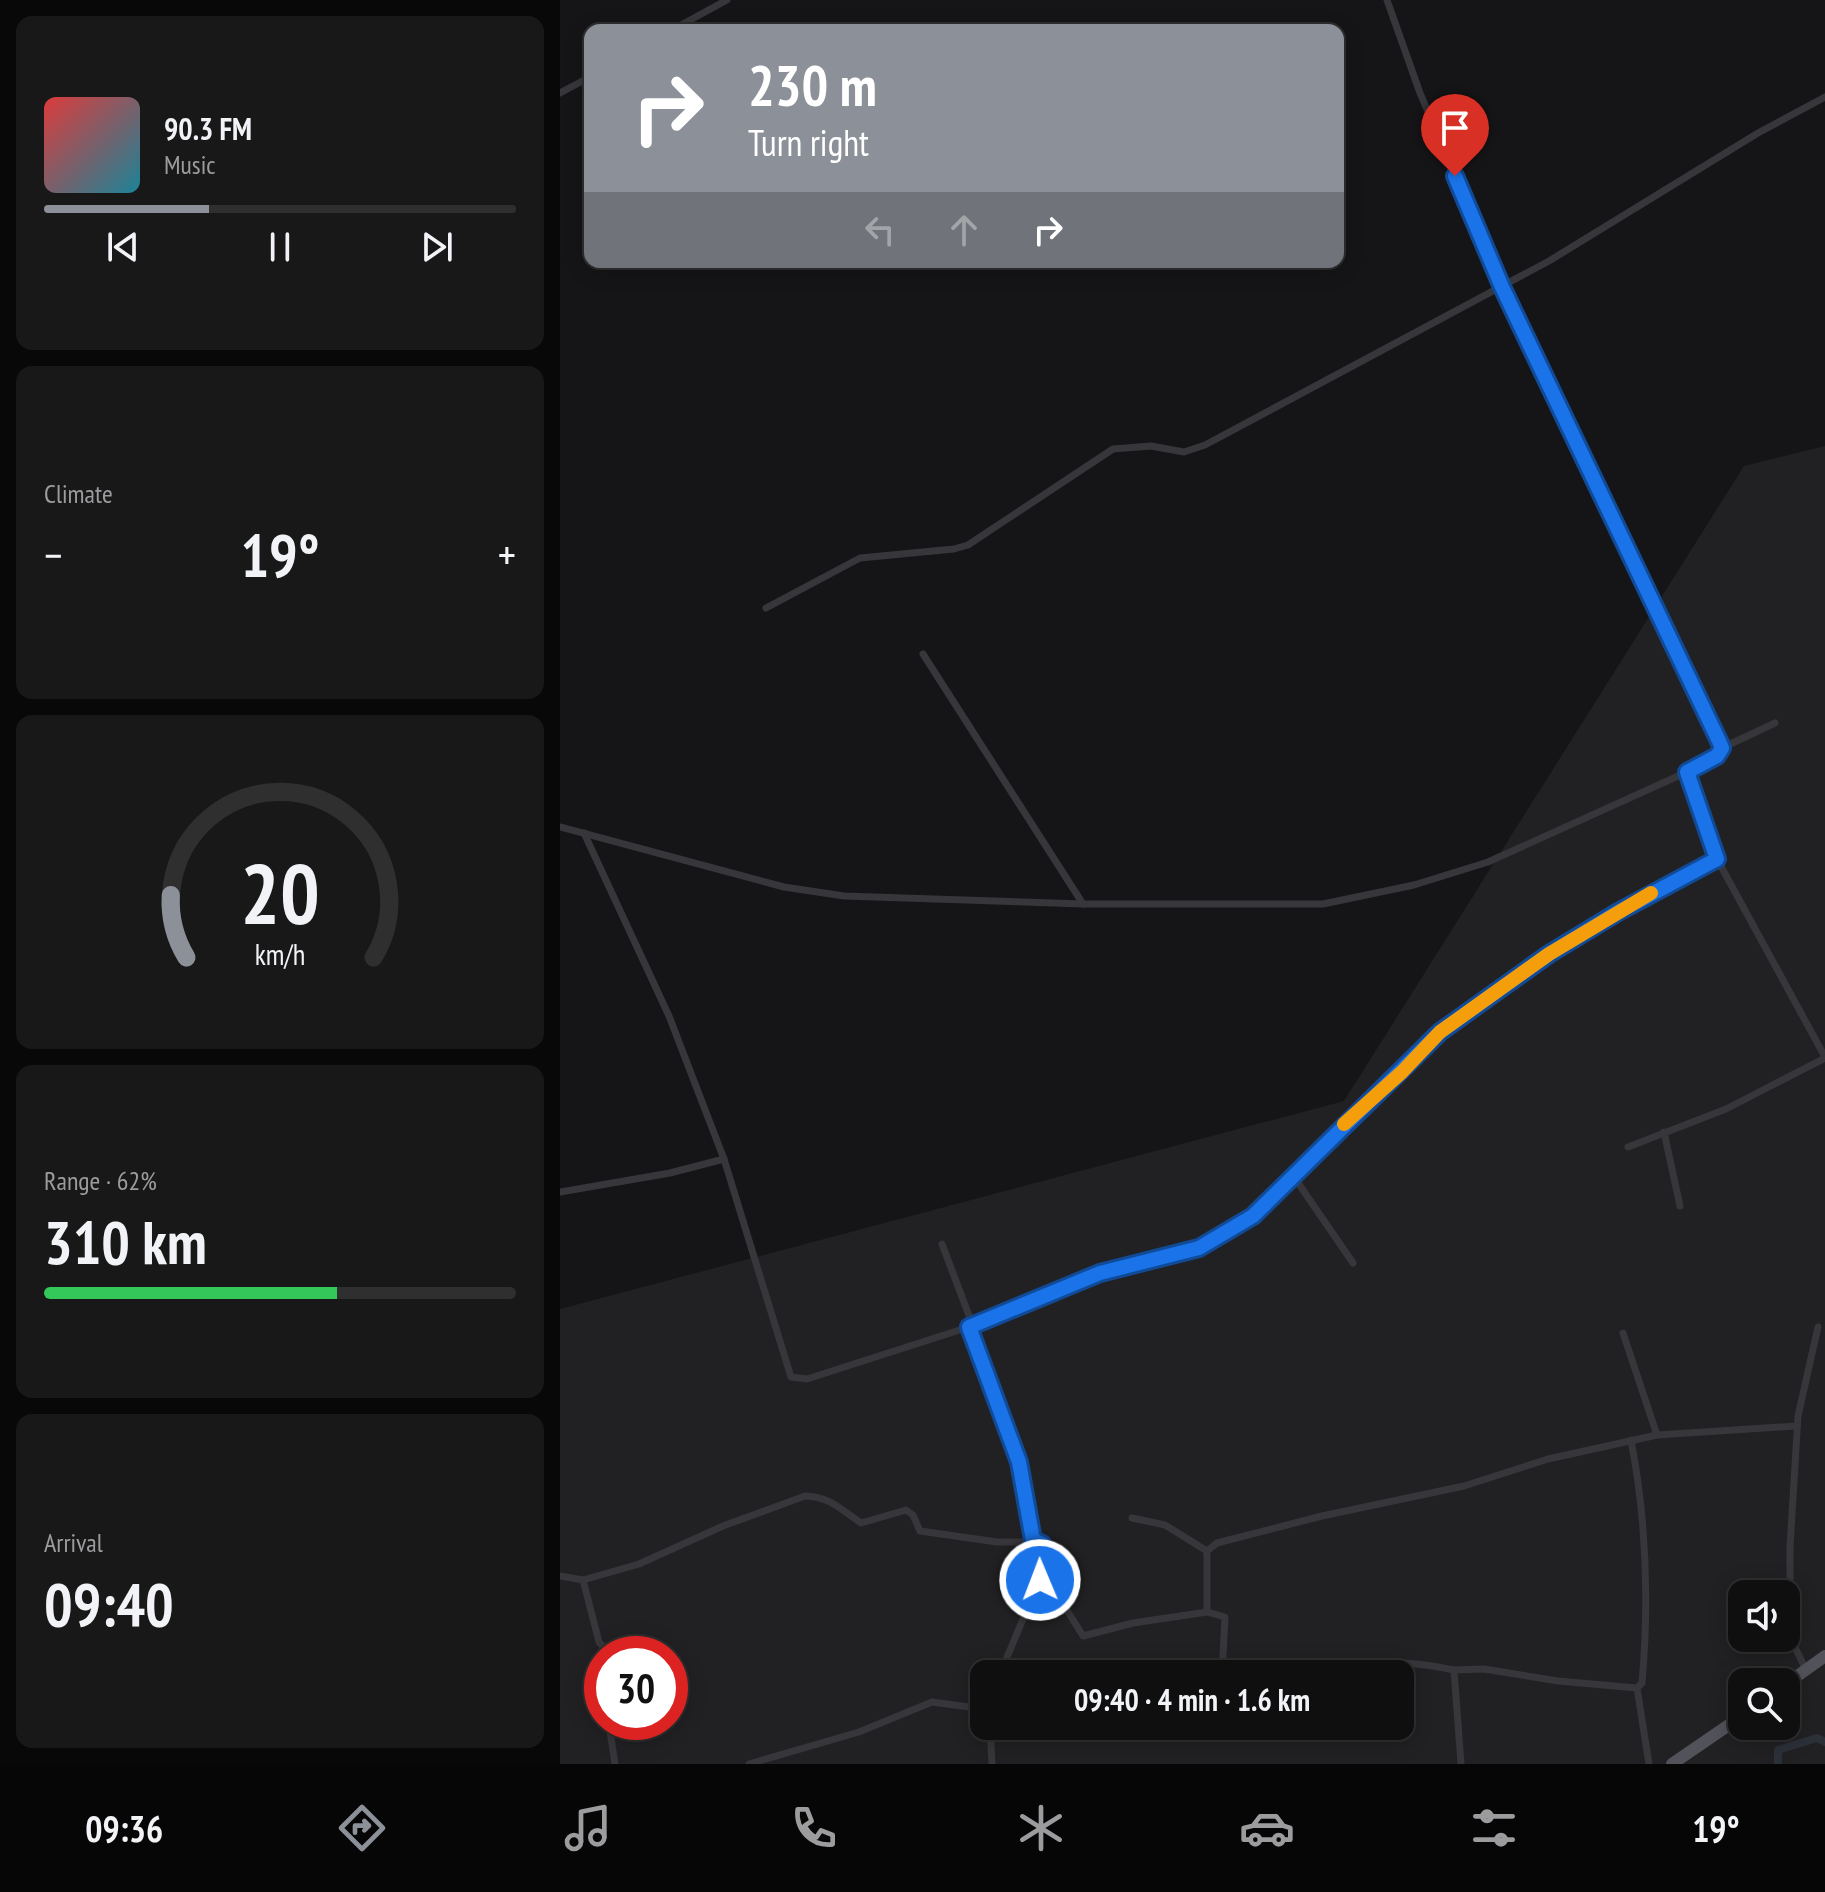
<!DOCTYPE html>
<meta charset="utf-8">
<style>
body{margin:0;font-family:"PT Sans Narrow",sans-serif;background:#191819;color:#f1f3f6;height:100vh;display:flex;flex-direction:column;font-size:30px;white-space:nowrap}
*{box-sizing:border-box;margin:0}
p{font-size:26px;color:#9c9c9f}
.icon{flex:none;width:44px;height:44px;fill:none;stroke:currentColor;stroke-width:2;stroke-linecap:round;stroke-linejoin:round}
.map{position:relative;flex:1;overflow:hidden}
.drawer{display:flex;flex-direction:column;gap:16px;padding:16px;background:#090809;width:560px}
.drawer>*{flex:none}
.guide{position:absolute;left:24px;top:24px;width:760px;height:244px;border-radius:16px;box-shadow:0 4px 20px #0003,0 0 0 2px #302f30;background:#8c9099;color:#fff;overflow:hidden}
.tools{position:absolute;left:1168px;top:1580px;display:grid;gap:16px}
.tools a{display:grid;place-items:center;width:72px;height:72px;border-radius:16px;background:#100f10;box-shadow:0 4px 20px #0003,0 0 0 2px #302f30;font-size:40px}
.speed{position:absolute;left:24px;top:1636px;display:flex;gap:16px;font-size:40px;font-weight:700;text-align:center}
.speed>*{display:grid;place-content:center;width:104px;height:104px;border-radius:50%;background:#100f10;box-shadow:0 4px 20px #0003,0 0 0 2px #302f30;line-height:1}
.speed .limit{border:12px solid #d22;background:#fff;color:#111}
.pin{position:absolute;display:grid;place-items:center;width:68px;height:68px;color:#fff;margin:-82px -34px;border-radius:50% 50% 50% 0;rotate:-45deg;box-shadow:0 0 8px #0007}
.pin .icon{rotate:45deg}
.me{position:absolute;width:88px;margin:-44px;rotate:359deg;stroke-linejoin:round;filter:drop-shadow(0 0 6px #0008)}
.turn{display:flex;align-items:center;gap:28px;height:168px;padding:0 32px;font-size:36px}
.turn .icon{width:104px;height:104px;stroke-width:2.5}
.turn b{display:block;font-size:56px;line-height:68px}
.lanes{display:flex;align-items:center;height:76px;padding:0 32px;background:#0003;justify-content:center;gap:40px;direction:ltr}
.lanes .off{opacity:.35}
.big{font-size:60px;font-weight:700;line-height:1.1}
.drawer .widget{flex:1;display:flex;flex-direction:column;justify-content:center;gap:12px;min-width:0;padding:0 28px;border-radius:16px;background:#191819}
.drawer .dial{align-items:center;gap:0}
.dial svg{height:208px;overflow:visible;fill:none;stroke:#302f30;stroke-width:7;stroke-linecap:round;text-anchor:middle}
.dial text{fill:#f1f3f6;stroke:none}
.song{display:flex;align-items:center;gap:24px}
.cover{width:96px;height:96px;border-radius:12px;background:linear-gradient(135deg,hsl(0 70% 55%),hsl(190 70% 35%))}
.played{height:8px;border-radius:4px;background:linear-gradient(90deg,#8c9099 35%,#302f30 35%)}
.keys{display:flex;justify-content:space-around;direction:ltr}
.heat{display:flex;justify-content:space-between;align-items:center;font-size:44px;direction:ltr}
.charge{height:12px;border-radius:6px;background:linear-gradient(90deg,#34c759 62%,#302f30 0)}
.trip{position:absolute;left:410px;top:1660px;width:444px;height:80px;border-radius:16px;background:#100f10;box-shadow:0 4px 20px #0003,0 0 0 2px #302f30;font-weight:700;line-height:80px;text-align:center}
.tabs{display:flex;height:128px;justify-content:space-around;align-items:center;background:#060606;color:#9c9c9f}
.tabs .icon{width:56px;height:56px}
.tabs .selected{color:#8c9099}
.tabs b{font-size:36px;color:#f1f3f6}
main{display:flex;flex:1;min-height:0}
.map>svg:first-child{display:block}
.built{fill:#212123;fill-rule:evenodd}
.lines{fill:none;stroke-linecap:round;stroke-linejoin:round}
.canal{stroke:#2c3039;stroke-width:8}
.minor{stroke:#36363b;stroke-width:7}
.primary{stroke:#52525a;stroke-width:12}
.route-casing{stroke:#114b97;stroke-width:20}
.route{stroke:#1a73e8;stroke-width:14}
.slow{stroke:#f59e0b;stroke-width:14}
</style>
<main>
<section class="drawer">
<div class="widget">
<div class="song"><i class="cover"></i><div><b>90.3 FM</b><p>Music</p></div></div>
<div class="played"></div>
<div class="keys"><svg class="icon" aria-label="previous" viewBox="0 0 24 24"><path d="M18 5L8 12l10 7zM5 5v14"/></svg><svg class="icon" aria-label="pause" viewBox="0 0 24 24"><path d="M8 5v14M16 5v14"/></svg><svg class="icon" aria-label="next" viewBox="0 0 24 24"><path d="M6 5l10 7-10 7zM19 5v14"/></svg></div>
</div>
<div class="widget"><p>Climate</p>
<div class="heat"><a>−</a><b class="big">19°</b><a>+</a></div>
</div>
<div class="widget dial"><svg viewBox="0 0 100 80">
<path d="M14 69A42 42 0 1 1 86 69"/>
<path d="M14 69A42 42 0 0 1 8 45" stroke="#8c9099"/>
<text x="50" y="56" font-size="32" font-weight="700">20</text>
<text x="50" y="72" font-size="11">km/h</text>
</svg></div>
<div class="widget"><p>Range · 62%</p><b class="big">310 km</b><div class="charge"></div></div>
<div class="widget"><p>Arrival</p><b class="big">09:40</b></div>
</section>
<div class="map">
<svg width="1265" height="1764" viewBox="0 0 1265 1764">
<rect width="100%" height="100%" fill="#151416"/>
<path class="built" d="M1265,446V1764H0V1309L784,1101L1184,466ZM1182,1594H1226V1638H1182ZM42,1654H110V1722H42ZM424,1674H840V1726H424ZM1182,1682H1226V1726H1182Z"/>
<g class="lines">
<path class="canal" d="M1218,1764V1750L1257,1738L1265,1742"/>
<g class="minor">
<path d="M827,0L860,93L942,287L1162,748"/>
<path d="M112,30L167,0"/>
<path d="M0,93L30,77"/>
<path d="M206,608L300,558L394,549L408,545L553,449L591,446L624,452L645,445L989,261L1198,133L1265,97"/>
<path d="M363,654L523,904"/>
<path d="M1127,772L1157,859L1265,1057"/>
<path d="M0,827L224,887L284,896L523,904H763L854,885L928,862L1127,772L1157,756L1162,748L1215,723"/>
<path d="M24,833L109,1016L164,1159L231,1377L247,1379L409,1327L459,1462L473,1540"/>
<path d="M1104,1132L1120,1206"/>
<path d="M1068,1147L1166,1109L1265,1058"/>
<path d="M734,1177L793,1263"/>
<path d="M0,1192L110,1173L164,1159"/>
<path d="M382,1244L413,1326"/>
<path d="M409,1327L540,1273L639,1248L693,1216L880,1032L989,954L1058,912L1157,859"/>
<path d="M1063,1333L1097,1435"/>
<path d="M1071,1440C1086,1518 1089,1604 1082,1683L1077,1688L1089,1764"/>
<path d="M572,1518L605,1525L647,1551"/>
<path d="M0,1576L23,1580L39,1642L49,1654"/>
<path d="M23,1580L79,1564L163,1526L245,1496C271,1497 280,1509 301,1523L346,1510L353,1515L360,1531L437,1542H480L478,1599"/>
<path d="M894,1670L924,1669L998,1681L1077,1688"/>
<path d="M1246,1670L1230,1637V1546L1238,1416L1258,1327"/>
<path d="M440,1674L471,1600L505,1607L523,1636L573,1623L647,1612"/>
<path d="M662,1674L665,1617L647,1612V1551L657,1543L762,1516L904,1486L988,1459L1097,1435L1237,1426"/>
<path d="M724,1674C787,1663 830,1656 894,1670L901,1764"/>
<path d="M55,1722L50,1731L55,1764"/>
<path d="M430,1726L432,1764"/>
<path d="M189,1764L299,1732L372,1702L424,1709"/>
</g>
<g class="primary">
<path d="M1226,1684L1265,1656"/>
<path d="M1112,1764L1182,1716"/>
</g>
</g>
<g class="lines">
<g class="route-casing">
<path id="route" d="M480,1580L482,1544L473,1540L459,1462L409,1327L540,1273L639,1248L693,1216L880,1032L989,954L1058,912L1157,859L1127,772L1157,756L1162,748L1159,741L942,287L895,176"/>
</g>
<use href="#route" class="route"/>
<path class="slow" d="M784,1124L842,1072L880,1032L989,954L1091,893"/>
</g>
</svg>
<div class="tools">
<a><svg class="icon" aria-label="sound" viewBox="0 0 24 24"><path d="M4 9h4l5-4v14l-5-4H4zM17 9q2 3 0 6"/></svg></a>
<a><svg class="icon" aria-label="search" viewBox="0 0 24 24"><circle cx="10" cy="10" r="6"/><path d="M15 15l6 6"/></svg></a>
</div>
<div class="speed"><div class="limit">30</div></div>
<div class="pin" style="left:895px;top:176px;background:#d93025"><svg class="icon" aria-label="arrive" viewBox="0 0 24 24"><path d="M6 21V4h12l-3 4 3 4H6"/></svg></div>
<svg class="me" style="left:480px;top:1580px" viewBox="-20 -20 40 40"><circle r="17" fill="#1a73e8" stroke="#fff" stroke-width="3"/><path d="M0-11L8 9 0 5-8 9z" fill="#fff"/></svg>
<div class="trip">09:40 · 4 min · 1.6 km</div>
<div class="guide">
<div class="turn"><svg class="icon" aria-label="right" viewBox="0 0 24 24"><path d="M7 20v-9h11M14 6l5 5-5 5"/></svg><div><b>230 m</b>Turn right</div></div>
<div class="lanes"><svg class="icon off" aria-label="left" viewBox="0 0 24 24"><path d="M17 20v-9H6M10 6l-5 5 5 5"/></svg><svg class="icon off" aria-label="ahead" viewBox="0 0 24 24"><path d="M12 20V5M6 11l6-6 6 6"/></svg><svg class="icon" aria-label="right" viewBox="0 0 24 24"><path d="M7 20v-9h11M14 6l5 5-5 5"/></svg></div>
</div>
</div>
</main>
<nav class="tabs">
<b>09:36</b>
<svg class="icon selected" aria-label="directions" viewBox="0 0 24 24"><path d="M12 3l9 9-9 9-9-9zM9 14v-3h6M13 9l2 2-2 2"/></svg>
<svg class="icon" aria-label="music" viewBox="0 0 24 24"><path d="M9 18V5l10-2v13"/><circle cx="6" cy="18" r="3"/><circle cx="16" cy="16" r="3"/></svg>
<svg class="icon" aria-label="phone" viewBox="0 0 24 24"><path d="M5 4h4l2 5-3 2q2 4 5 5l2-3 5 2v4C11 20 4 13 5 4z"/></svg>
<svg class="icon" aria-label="climate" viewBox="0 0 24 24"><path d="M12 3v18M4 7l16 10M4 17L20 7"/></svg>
<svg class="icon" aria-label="car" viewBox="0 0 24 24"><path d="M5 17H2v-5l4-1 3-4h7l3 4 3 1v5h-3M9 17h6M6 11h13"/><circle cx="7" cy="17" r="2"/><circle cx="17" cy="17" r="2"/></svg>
<svg class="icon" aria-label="filters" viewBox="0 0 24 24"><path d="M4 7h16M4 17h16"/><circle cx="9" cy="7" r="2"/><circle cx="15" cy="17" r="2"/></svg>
<b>19°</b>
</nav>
